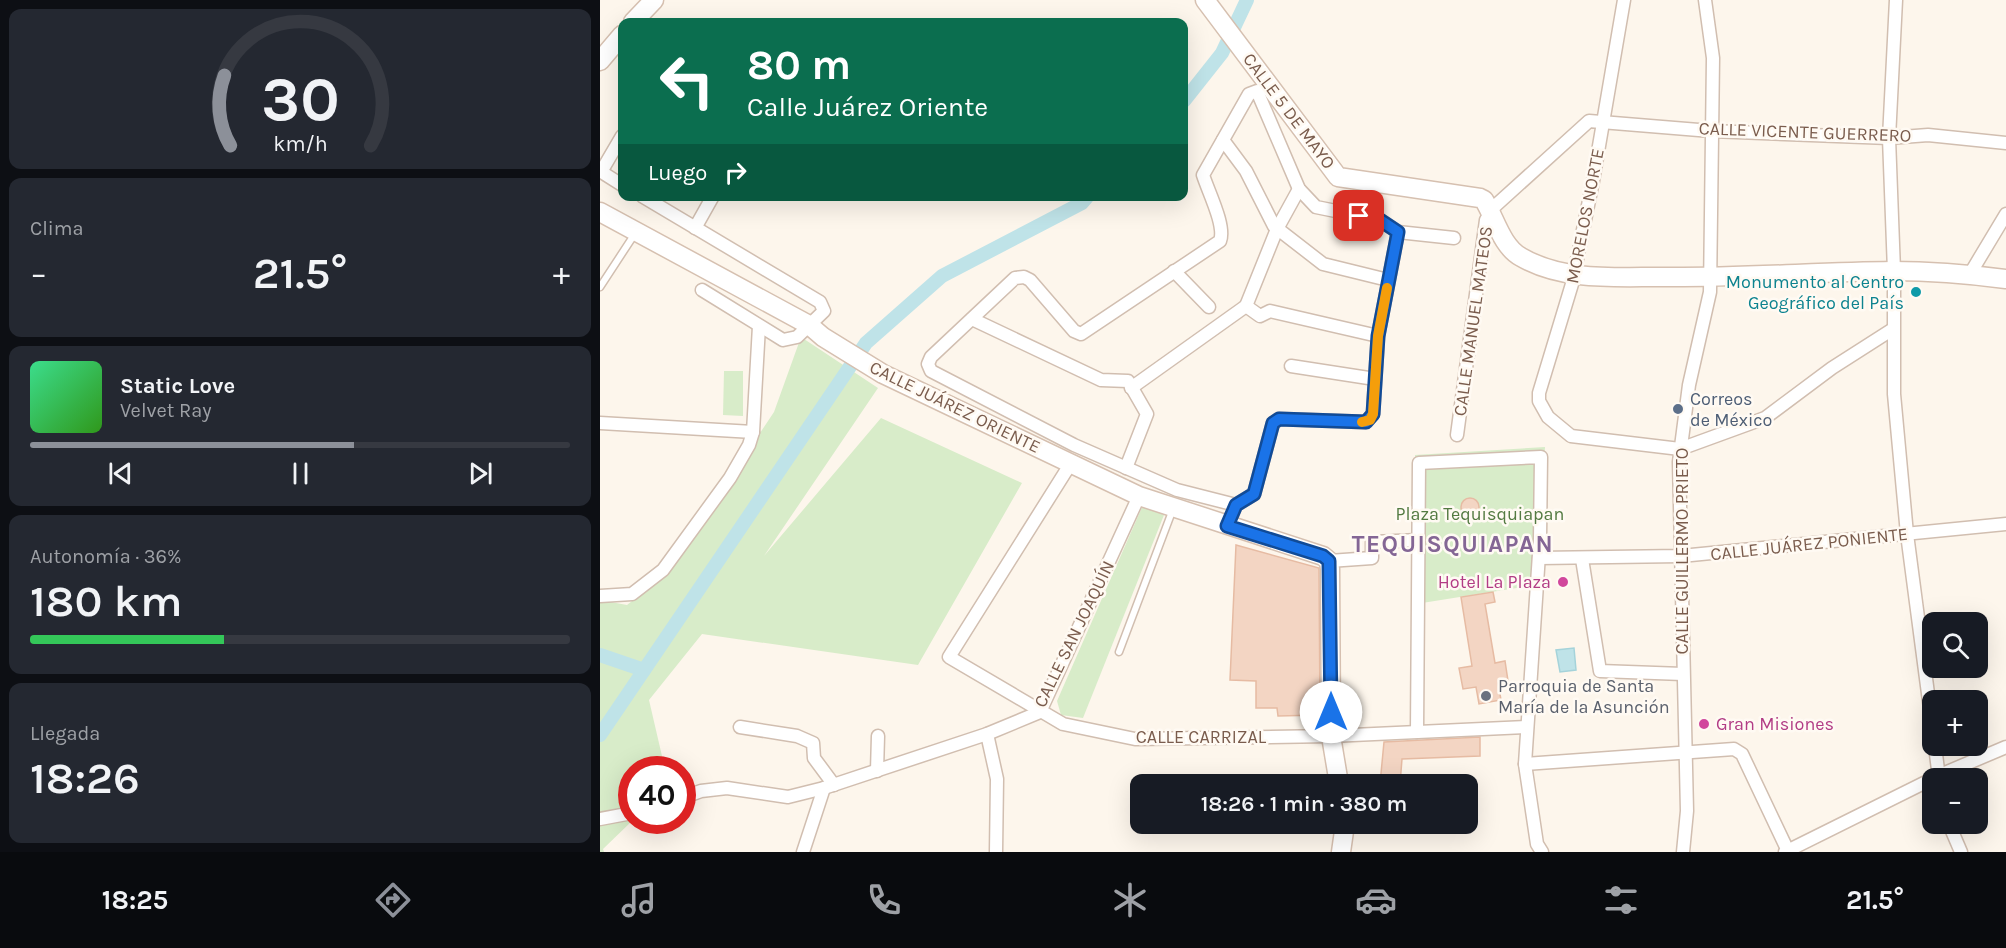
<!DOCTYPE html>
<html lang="es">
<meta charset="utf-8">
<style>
body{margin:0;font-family:Karla,sans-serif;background:#242831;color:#f1f3f6;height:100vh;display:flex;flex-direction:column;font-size:22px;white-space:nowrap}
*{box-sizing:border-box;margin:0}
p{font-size:20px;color:#9ea1a6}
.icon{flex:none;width:33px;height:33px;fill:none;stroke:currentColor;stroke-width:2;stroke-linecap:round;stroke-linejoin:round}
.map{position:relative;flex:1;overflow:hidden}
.details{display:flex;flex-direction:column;gap:9px;padding:9px;background:#0d0f14;width:600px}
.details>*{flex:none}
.top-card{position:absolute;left:18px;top:18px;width:570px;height:183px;border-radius:12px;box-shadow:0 6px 24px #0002;background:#0b6e4f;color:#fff;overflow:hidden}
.controls{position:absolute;left:1322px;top:612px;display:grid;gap:12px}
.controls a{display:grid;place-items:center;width:66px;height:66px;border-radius:12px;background:#171b24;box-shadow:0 6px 24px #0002;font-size:30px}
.speed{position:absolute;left:18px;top:756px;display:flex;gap:12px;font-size:30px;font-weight:700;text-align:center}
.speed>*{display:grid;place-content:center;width:78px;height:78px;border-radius:50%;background:#171b24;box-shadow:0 6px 24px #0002;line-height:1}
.speed .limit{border:9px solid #d22;background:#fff;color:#111}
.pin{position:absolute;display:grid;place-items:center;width:51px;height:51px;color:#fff;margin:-26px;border-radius:12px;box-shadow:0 3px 9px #0006}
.me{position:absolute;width:66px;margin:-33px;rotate:0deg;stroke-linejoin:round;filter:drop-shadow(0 0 4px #0008)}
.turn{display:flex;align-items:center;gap:21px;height:126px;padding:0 30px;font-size:27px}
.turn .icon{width:78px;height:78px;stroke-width:2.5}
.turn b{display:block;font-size:42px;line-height:51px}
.then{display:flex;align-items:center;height:57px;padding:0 30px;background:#0003;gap:12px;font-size:22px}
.big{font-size:45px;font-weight:600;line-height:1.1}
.details .tile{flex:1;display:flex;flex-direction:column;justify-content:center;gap:9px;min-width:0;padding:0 21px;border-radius:12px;background:#242831}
.details .dial{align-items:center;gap:0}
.dial svg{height:156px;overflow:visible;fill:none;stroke:#363941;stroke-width:7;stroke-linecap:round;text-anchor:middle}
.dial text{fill:#f1f3f6;stroke:none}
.song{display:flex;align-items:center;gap:18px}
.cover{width:72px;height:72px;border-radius:9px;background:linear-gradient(135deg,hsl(150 70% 55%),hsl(110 70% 35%))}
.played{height:6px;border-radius:3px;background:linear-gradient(90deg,#8c9099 60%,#363941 60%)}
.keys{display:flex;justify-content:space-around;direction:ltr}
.heat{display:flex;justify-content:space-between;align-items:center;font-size:33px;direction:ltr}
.charge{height:9px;border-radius:4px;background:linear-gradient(90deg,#34c759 36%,#363941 0)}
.trip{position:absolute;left:530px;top:774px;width:348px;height:60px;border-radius:12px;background:#171b24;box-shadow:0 6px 24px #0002;font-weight:600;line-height:60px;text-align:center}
.menu{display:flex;height:96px;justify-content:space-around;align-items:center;background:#090b0e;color:#9ea1a6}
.menu .icon{width:42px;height:42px}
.menu .selected{color:#8c9099}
.menu b{font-size:27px;color:#f1f3f6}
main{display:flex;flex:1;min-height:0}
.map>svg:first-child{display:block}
.green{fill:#d8ecc9}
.water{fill:#bfe3e8;stroke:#a5d3da;stroke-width:1.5}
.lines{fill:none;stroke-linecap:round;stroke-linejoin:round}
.canal{stroke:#bfe3e8;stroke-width:14}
.building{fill:#f3d5c3;stroke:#e6bba3;stroke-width:1.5}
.lane-casing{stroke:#d1beb0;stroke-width:9}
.street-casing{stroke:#d1beb0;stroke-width:15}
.secondary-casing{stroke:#d6c0b0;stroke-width:21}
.lane{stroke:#fff;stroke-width:6}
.street{stroke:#fff;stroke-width:12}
.secondary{stroke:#fff;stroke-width:18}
.route-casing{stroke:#114b97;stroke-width:15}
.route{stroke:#1a73e8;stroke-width:10}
.slow{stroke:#f59e0b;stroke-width:10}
.culture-dot{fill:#0f9aa8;stroke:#fffaf3;stroke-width:2}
.service-dot{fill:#5c6f8a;stroke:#fffaf3;stroke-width:2}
.hotel-dot{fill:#d1479c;stroke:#fffaf3;stroke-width:2}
.worship-dot{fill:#6b7280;stroke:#fffaf3;stroke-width:2}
.labels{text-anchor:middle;stroke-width:5;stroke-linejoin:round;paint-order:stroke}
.street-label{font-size:18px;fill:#7a5c4d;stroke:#fffaf3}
.culture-label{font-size:18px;fill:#0d838f;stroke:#fffaf3;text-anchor:end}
.service-label{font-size:18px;fill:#4e5e75;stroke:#fffaf3;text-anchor:start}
.park-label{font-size:18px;fill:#537a41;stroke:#fffaf3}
.hotel-label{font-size:18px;fill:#b23c85;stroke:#fffaf3;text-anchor:end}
.worship-label{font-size:18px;fill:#5b616d;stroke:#fffaf3;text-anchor:start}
.district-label{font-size:24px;font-weight:bold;letter-spacing:1.5px;fill:#846695;stroke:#fffaf3}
</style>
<main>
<section class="details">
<div class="tile dial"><svg viewBox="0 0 100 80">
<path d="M14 69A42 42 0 1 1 86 69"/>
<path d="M14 69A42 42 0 0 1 11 33" stroke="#8c9099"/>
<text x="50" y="56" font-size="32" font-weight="700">30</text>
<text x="50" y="72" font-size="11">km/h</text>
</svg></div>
<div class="tile"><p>Clima</p>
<div class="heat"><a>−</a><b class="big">21.5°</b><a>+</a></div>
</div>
<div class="tile">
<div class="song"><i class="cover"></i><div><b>Static Love</b><p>Velvet Ray</p></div></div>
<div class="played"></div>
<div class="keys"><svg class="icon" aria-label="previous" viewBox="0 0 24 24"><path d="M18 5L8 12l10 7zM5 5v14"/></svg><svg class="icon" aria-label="pause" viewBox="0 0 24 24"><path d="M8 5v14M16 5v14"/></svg><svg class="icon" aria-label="next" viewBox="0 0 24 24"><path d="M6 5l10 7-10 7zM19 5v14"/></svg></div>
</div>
<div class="tile"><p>Autonomía · 36%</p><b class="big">180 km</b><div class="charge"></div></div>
<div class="tile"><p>Llegada</p><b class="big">18:26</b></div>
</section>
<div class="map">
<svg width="1406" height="852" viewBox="0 0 1406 852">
<rect width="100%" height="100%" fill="#fdf6ec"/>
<g class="green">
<path d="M201,337L278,388L164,556L281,418L422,483L318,665L102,634L49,700L65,769L32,770V821L3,849L4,852H0V600L27,605L64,576L174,412Z"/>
<path d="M124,371H143V416L123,415Z"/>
<path d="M945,447L936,585L822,603L815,455Z"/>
<path d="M543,505L564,515L483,718L461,715L457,701Z"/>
</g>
<path class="water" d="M974,648L976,670L960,672L956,650Z"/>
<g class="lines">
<g class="canal">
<path d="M584,101L622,53L647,0"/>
<path d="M0,655L44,670"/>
<path d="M0,735L266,343L342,276L482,203L488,196"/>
</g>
</g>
<g class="building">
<circle cx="870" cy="507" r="9"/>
<path d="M636,545L719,568L720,715L678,716L677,708H656V681L630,680Z"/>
<path d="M893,592L895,602L885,604L895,663L905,661L908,681L898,683L901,700L879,704L876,687L863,689L859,668L872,666L861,597Z"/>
<path d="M880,737V756L802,759L800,784H780L784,742Z"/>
</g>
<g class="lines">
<g class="lane-casing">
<g id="lane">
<path d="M0,287L36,232"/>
<path d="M519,652L573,509"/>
</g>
</g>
<g class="street-casing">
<g id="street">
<path d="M1024,0L993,181L972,284L939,393V401L948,417L971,436L1080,449L1165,418L1232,368L1293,329"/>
<path d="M1296,0L1289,138L1294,271V394L1307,534L1332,724"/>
<path d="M623,140L646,171L674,226L723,264L788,280"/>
<path d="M0,171L22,185"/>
<path d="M1,172L22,136"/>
<path d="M42,196L220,302L224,311L197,337L183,340L102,290"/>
<path d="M95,228L113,196"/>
<path d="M798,232L854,238"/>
<path d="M574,271L609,307"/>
<path d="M1370,274L1406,214"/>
<path d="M646,306L660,316L670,311L778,336"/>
<path d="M646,306L677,229L699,189"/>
<path d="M372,319L501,380L528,381L547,414L526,468"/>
<path d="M691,366L775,379"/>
<path d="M531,388L646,306"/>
<path d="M0,423L153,432"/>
<path d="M857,435L886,220L895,206L989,121L1111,131L1289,138L1328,135L1406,143"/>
<path d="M471,463L349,657L463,724L535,739L731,736L927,727"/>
<path d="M627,527L636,505L654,494L673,423L679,419L766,422L773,414L778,336L798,232L780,220L716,207L699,189L657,91L649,94L603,175C608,191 626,226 620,241L481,334L474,331L430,280L424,277L415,278L331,357L328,364L331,371L474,445L577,490L636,505"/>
<path d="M939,558L1081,556L1406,524"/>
<path d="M982,559L1000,671L1083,674"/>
<path d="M729,561L772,558V542L819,540"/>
<path d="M0,596L32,594L63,570L130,478L149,445L153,432L159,326"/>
<path d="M140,727L197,736L213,743L214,758L234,785"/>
<path d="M817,732L819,463L941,457L940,539L925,764L937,844L942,852"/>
<path d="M387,734L397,779L396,852"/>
<path d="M1335,746L1339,778"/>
<path d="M925,764L1134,749L1142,754L1188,851"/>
<path d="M277,771L278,736"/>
<path d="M1333,778L1406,747"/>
<path d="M82,798L101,791L127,788L188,797L224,788L387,734L440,712L539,496"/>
<path d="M0,819L32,813"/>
<path d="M1349,824L1361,852"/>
<path d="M203,852L224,788"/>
<path d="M1083,852L1087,811L1079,462L1089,385L1110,292L1113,58L1105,0"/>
<path d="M1185,852L1332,779"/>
</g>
</g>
<g class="secondary-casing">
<g id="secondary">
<path d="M605,0L738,177L880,198L884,200C895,218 902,247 921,257C962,281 1014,277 1059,277C1137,278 1215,272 1292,271C1330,271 1368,274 1406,279"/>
<path d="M33,22L54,0"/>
<path d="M0,61L22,35"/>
<path d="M0,212L209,325L223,337L283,374L539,496L723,556L729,561L730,569L731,736L739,784"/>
<path d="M741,852L745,824"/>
</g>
</g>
<use href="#lane" class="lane"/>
<use href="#street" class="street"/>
<use href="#secondary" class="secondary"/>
</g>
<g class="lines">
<g class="route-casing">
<path id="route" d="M731,712L729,561L723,556L627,526L636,505L654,494L673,423L679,419L766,422L773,414L778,336L798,232L780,220L759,216"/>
</g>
<use href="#route" class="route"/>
<path class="slow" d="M762,422L770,420L773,414L778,336L787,288"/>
</g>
<circle class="culture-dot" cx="1316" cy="292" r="6"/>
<circle class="service-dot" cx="1078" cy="409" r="6"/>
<g class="hotel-dot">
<circle cx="963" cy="582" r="6"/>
<circle cx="1104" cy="724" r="6"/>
</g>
<circle class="worship-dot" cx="886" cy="696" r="6"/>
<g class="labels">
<g class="street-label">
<text transform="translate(689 111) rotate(53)" y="6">CALLE 5 DE MAYO</text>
<text transform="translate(1205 132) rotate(2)" y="6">CALLE VICENTE GUERRERO</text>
<text transform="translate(985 216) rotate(-79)" y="6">MORELOS NORTE</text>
<text transform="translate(873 321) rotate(-82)" y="6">CALLE MANUEL MATEOS</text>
<text transform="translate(355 407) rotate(26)" y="6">CALLE JUÁREZ ORIENTE</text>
<text transform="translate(1209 544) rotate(-6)" y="6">CALLE JUÁREZ PONIENTE</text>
<text transform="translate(1082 551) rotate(-90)" y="6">CALLE GUILLERMO PRIETO</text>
<text transform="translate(474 634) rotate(-64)" y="6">CALLE SAN JOAQUÍN</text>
<text x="601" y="743">CALLE CARRIZAL</text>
</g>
<g class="culture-label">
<text x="1304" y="288">Monumento al Centro<tspan x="1304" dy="21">Geográfico del País</tspan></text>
</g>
<g class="service-label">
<text x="1090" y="405">Correos<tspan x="1090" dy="21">de México</tspan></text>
</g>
<g class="park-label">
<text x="880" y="520">Plaza Tequisquiapan</text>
</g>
<g class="hotel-label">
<text x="951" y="588">Hotel La Plaza</text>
<text x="1116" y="730" text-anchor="start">Gran Misiones</text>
</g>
<g class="worship-label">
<text x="898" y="692">Parroquia de Santa<tspan x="898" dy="21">María de la Asunción</tspan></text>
</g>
<g class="district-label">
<text x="853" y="552">TEQUISQUIAPAN</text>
</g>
</g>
</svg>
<div class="controls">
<a><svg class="icon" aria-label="search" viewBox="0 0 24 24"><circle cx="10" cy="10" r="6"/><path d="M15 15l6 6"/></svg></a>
<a>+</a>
<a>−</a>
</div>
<div class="speed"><div class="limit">40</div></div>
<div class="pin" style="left:759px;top:216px;background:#d93025"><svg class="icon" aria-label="arrive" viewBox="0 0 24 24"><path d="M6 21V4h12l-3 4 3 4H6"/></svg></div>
<svg class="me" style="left:731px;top:712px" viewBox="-20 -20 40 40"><circle r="19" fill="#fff"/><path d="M0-13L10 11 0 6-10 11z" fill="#1a73e8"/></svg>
<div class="trip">18:26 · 1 min · 380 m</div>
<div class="top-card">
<div class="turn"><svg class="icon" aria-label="left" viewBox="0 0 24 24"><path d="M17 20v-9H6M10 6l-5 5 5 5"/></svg><div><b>80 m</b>Calle Juárez Oriente</div></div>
<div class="then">Luego<svg class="icon" aria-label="right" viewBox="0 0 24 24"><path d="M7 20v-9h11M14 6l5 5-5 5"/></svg></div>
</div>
</div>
</main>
<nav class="menu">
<b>18:25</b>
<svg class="icon selected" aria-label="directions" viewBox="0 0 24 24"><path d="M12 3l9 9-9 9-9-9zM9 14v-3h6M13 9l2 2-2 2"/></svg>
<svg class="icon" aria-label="music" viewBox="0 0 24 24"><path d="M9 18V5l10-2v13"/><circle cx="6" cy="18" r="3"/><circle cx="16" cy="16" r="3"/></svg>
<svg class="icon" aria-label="phone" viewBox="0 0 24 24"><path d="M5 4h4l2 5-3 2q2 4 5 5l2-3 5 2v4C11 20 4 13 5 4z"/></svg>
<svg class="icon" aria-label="climate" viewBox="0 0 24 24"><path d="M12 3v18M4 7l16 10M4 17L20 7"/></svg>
<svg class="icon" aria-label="car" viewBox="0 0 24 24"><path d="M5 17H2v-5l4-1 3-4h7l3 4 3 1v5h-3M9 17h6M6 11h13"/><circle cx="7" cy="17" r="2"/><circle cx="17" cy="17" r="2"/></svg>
<svg class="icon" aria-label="filters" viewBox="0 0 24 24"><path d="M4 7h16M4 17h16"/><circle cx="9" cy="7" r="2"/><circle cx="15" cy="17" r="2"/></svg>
<b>21.5°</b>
</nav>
